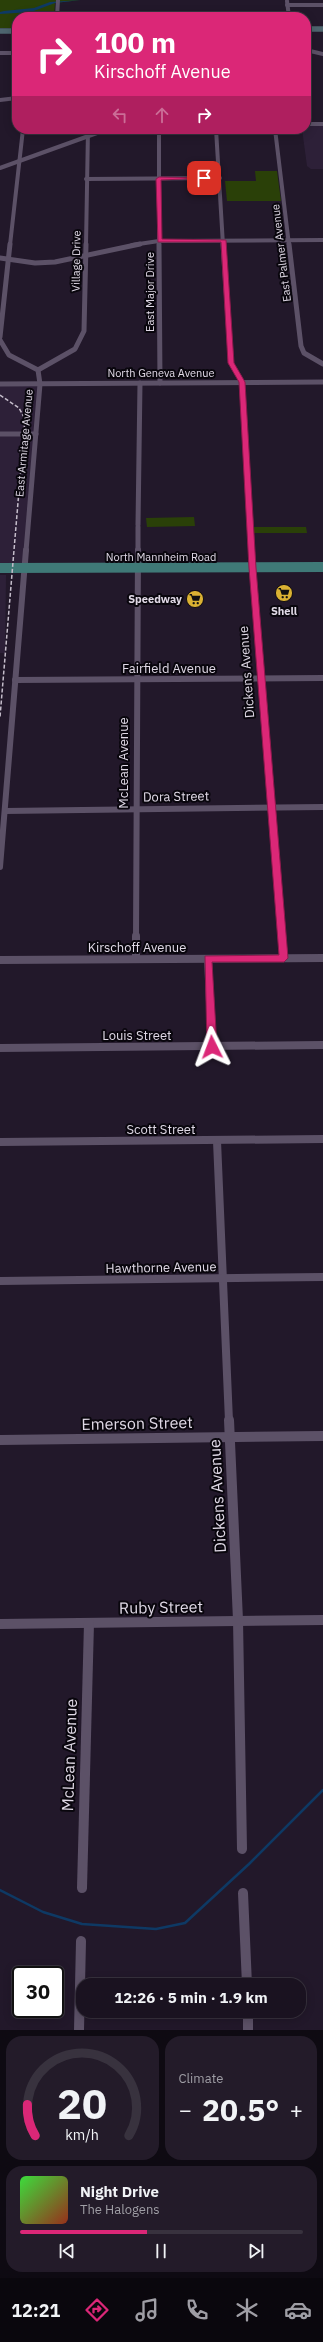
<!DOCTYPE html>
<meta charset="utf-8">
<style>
body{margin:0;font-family:"IBM Plex Sans",sans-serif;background:#231b29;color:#f1f3f6;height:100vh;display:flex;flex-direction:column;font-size:15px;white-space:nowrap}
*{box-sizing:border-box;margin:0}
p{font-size:13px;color:#9f9ea5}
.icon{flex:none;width:22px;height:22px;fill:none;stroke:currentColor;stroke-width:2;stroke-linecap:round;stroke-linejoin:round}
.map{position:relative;height:2030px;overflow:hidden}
.drawer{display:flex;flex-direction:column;gap:6px;padding:6px;background:#0e0a12;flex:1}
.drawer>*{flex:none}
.guide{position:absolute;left:12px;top:12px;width:299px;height:122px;border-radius:16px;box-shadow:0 2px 10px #0003,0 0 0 1px #38323e;background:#db2777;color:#fff;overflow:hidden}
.speed{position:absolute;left:12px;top:1966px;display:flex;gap:8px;font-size:20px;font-weight:700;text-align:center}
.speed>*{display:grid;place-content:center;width:52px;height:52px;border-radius:50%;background:#1a1220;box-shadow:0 2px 10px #0003,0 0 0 1px #38323e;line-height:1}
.speed .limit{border:2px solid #111;border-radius:6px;background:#fff;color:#111}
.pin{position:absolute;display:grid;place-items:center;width:34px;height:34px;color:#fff;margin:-17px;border-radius:8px;box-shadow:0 2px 6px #0006}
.me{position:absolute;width:44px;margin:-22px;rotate:357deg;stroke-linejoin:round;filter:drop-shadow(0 0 3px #0008)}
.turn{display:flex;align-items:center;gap:14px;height:84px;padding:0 16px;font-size:18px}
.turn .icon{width:52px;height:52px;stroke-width:2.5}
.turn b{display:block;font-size:28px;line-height:34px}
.lanes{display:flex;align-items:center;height:38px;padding:0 16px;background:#0003;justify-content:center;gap:20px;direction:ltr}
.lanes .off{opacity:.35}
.big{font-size:30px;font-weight:700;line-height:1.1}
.drawer .card{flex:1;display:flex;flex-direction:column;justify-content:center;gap:6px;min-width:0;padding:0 14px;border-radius:16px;background:#231b29}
.drawer .dial{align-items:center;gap:0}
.dial svg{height:104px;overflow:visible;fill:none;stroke:#38323e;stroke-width:7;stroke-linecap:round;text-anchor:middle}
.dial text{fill:#f1f3f6;stroke:none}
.song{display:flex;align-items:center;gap:12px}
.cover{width:48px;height:48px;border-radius:6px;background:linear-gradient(135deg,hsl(120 70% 55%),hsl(10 70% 35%))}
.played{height:4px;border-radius:2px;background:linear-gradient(90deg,#db2777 45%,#38323e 45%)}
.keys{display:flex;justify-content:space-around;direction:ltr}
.heat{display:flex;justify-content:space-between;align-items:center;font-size:22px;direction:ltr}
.drawer .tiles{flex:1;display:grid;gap:6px;grid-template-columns:1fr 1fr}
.card:last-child{grid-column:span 2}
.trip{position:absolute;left:76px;top:1978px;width:230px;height:40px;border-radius:16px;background:#1a1220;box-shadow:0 2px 10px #0003,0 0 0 1px #38323e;font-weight:700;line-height:40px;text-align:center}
.tab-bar{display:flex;height:64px;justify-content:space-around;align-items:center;background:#0a070d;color:#9f9ea5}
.tab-bar .icon{width:28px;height:28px}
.tab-bar .current{color:#db2777}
.tab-bar b{font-size:18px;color:#f1f3f6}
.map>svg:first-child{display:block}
.built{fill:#2d2038}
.green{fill:#2a4008}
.water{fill:#0e3964}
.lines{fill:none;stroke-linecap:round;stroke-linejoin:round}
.stream{stroke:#0e3964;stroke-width:2.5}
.street-far4{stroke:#5c5167;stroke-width:4}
.street-far3{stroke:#5c5167;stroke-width:5}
.street-far2{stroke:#5c5167;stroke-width:6}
.street-far1{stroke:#5c5167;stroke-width:8}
.street{stroke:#5c5167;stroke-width:10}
.secondary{stroke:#4e656f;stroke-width:5.5}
.primary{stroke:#3f7977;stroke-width:10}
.rail{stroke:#c5bdcb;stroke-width:1.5;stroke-dasharray:4 2;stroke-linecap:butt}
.route{fill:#db2777;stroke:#8e194d}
.labels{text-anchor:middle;stroke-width:4;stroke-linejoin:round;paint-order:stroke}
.far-street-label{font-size:11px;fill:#e0d9e6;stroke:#09060d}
.far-poi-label{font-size:11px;font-weight:bold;fill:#e0d9e6;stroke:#09060d;text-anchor:end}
.street-label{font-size:13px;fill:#e0d9e6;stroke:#09060d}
.near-street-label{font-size:16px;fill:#e0d9e6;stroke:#09060d}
</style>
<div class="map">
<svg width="323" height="2030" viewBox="0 0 323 2030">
<rect width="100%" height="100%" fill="#22182a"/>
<g class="built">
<path d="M306,125H323V169H311L307,166L302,129H306Z"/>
<path d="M0,384H40L23,568H0Z"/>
<path d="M0,575H6L5,653H0Z"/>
</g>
<g class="green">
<path d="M0,0H80L55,3L54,17H17V28H0Z"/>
<path d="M255,171H277L281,201H227L225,181H256Z"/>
<path d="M194,517L195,526L147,527L146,518Z"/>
<path d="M254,527H306L307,533H254Z"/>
</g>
<path class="water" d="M81,0L55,3L31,12L0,14V12L4,11L34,8L50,2Z"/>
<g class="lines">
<path class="stream" d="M0,1890L43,1912L82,1924L156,1929L185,1923L249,1864L323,1790"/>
<g class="street-far4">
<path d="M287,1L289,17"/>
<path d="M287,5H323"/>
<path d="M57,17L58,0"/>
<path d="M306,50L323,54"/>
<path d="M0,53H17"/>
<path d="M0,100L17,98"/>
<path d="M306,124H323"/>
<path d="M159,129V245"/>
<path d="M216,129L223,245"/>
<path d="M275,129L289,245"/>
<path d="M0,168L108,129"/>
<path d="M86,179L220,178"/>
<path d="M10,245L23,129"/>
<path d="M86,245L88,129"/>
<path d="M132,245L159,241L323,240"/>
</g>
<g class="street-far3">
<path d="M159,244L160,383"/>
<path d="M223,244L231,363L242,382L251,551"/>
<path d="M289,244L301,346L304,353L323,364"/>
<path d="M0,258L35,263L55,262L140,244"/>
<path d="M0,337L10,244"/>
<path d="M0,340L9,355L38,370L40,384L26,551"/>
<path d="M38,370L75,349L84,331L86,244"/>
<path d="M0,384L323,382"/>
<path d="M0,434H36"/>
<path d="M138,525L140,383"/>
<path d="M138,551V527"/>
</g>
<g class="street-far2">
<path d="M251,550L282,937"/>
<path d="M15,680L323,678"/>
<path d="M5,811L323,807"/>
<path d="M0,867L26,550"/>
<path d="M136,937L138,550"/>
</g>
<g class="street-far1">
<path d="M282,936L284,958"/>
<path d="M136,959V936"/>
<path d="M208,959L212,1047"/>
<path d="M0,960L323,958"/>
<path d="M0,1048L323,1045"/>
<path d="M217,1141L229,1421"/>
<path d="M0,1142L323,1139"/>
<path d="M0,1281L323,1277"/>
</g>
<g class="street">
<path d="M229,1420L238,1620L242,1849"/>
<path d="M0,1440L323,1436"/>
<path d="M0,1624L323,1620"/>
<path d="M82,1888L89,1623"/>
<path d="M243,1893L247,1985"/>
<path d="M248,2011V2030"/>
<path d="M79,2030L81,1941"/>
</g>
<g class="secondary">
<path d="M306,29H323"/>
<path d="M0,31H17"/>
</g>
<path class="primary" d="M0,568L323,567"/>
<path class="rail" d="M0,395L19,408L25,419L0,717"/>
</g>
<path class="route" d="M159,177L207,178L161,180L162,239L226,240L234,363L245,382L256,568L288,958L284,962H212L217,1047L212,1050L207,1047L205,956L279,955L249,568L239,382L228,363L221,242H158L156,179Z"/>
<defs>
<g id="supermarket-disc" transform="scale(0.9)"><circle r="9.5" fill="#dbb233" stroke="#09060d"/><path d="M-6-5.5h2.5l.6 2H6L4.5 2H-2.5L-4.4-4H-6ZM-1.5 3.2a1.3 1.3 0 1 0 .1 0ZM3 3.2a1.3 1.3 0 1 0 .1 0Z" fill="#111"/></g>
</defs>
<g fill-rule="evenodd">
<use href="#supermarket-disc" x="284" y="593"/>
<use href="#supermarket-disc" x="195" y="599"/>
</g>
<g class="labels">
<g class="far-street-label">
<text transform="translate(281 253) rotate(-97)" y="4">East Palmer Avenue</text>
<text transform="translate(76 261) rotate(-89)" y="4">Village Drive</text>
<text transform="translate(150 292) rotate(-90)" y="4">East Major Drive</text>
<text x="161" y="377">North Geneva Avenue</text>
<text transform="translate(24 443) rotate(-85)" y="4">East Armitage Avenue</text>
<text x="161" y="561">North Mannheim Road</text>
</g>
<g class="far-poi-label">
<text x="182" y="603">Speedway</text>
<text x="284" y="615" text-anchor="middle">Shell</text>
</g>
<g class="street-label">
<text x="169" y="673">Fairfield Avenue</text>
<text transform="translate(246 672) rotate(-94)" y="5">Dickens Avenue</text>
<text transform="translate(123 763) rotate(-90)" y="5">McLean Avenue</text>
<text transform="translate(176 796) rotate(-1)" y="5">Dora Street</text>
<text x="137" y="952">Kirschoff Avenue</text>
<text x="137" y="1040">Louis Street</text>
<text x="161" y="1134">Scott Street</text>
<text transform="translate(161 1267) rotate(-1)" y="5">Hawthorne Avenue</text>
</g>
<g class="near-street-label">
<text transform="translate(137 1423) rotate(-1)" y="6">Emerson Street</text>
<text transform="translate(217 1496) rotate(-93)" y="6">Dickens Avenue</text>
<text transform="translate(161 1607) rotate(-1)" y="6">Ruby Street</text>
<text transform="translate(69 1755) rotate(-88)" y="6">McLean Avenue</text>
</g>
</g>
</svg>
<div class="speed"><div class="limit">30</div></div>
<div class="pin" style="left:204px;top:178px;background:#d93025"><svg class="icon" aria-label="arrive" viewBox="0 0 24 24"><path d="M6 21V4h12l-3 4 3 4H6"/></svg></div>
<svg class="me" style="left:212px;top:1047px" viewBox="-20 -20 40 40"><path d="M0-17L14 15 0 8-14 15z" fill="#db2777" stroke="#fff" stroke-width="4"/></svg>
<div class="trip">12:26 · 5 min · 1.9 km</div>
<div class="guide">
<div class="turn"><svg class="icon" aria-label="right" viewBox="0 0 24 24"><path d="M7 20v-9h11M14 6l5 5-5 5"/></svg><div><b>100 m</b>Kirschoff Avenue</div></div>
<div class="lanes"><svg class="icon off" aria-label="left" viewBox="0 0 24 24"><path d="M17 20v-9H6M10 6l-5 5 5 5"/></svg><svg class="icon off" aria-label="ahead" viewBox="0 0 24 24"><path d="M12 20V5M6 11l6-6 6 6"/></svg><svg class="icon" aria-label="right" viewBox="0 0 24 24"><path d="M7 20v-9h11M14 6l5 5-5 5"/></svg></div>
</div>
</div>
<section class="drawer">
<div class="tiles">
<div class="card dial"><svg viewBox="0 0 100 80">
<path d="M14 69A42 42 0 1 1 86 69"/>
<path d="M14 69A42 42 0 0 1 8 45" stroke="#db2777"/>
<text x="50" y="56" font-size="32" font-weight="700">20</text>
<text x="50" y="72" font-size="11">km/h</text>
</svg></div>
<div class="card"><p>Climate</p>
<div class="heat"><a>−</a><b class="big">20.5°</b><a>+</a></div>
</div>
<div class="card">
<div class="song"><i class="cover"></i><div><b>Night Drive</b><p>The Halogens</p></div></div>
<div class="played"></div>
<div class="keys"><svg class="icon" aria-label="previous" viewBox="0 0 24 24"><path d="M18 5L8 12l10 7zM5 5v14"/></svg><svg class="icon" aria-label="pause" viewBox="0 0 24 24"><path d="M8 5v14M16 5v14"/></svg><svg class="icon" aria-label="next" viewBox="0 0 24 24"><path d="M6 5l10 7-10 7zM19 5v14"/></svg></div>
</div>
</div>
</section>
<nav class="tab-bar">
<b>12:21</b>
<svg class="icon current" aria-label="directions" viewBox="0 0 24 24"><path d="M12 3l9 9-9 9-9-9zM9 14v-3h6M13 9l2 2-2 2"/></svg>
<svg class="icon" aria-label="music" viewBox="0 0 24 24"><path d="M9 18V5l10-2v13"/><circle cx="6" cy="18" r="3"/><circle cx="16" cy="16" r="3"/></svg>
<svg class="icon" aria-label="phone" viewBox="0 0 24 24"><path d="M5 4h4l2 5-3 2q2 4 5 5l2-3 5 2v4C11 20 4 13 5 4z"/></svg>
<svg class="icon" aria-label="climate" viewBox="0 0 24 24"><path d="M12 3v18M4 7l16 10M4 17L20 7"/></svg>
<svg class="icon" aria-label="car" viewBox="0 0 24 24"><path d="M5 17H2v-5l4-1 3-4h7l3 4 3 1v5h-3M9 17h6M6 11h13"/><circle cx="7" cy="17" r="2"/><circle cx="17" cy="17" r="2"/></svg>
</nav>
